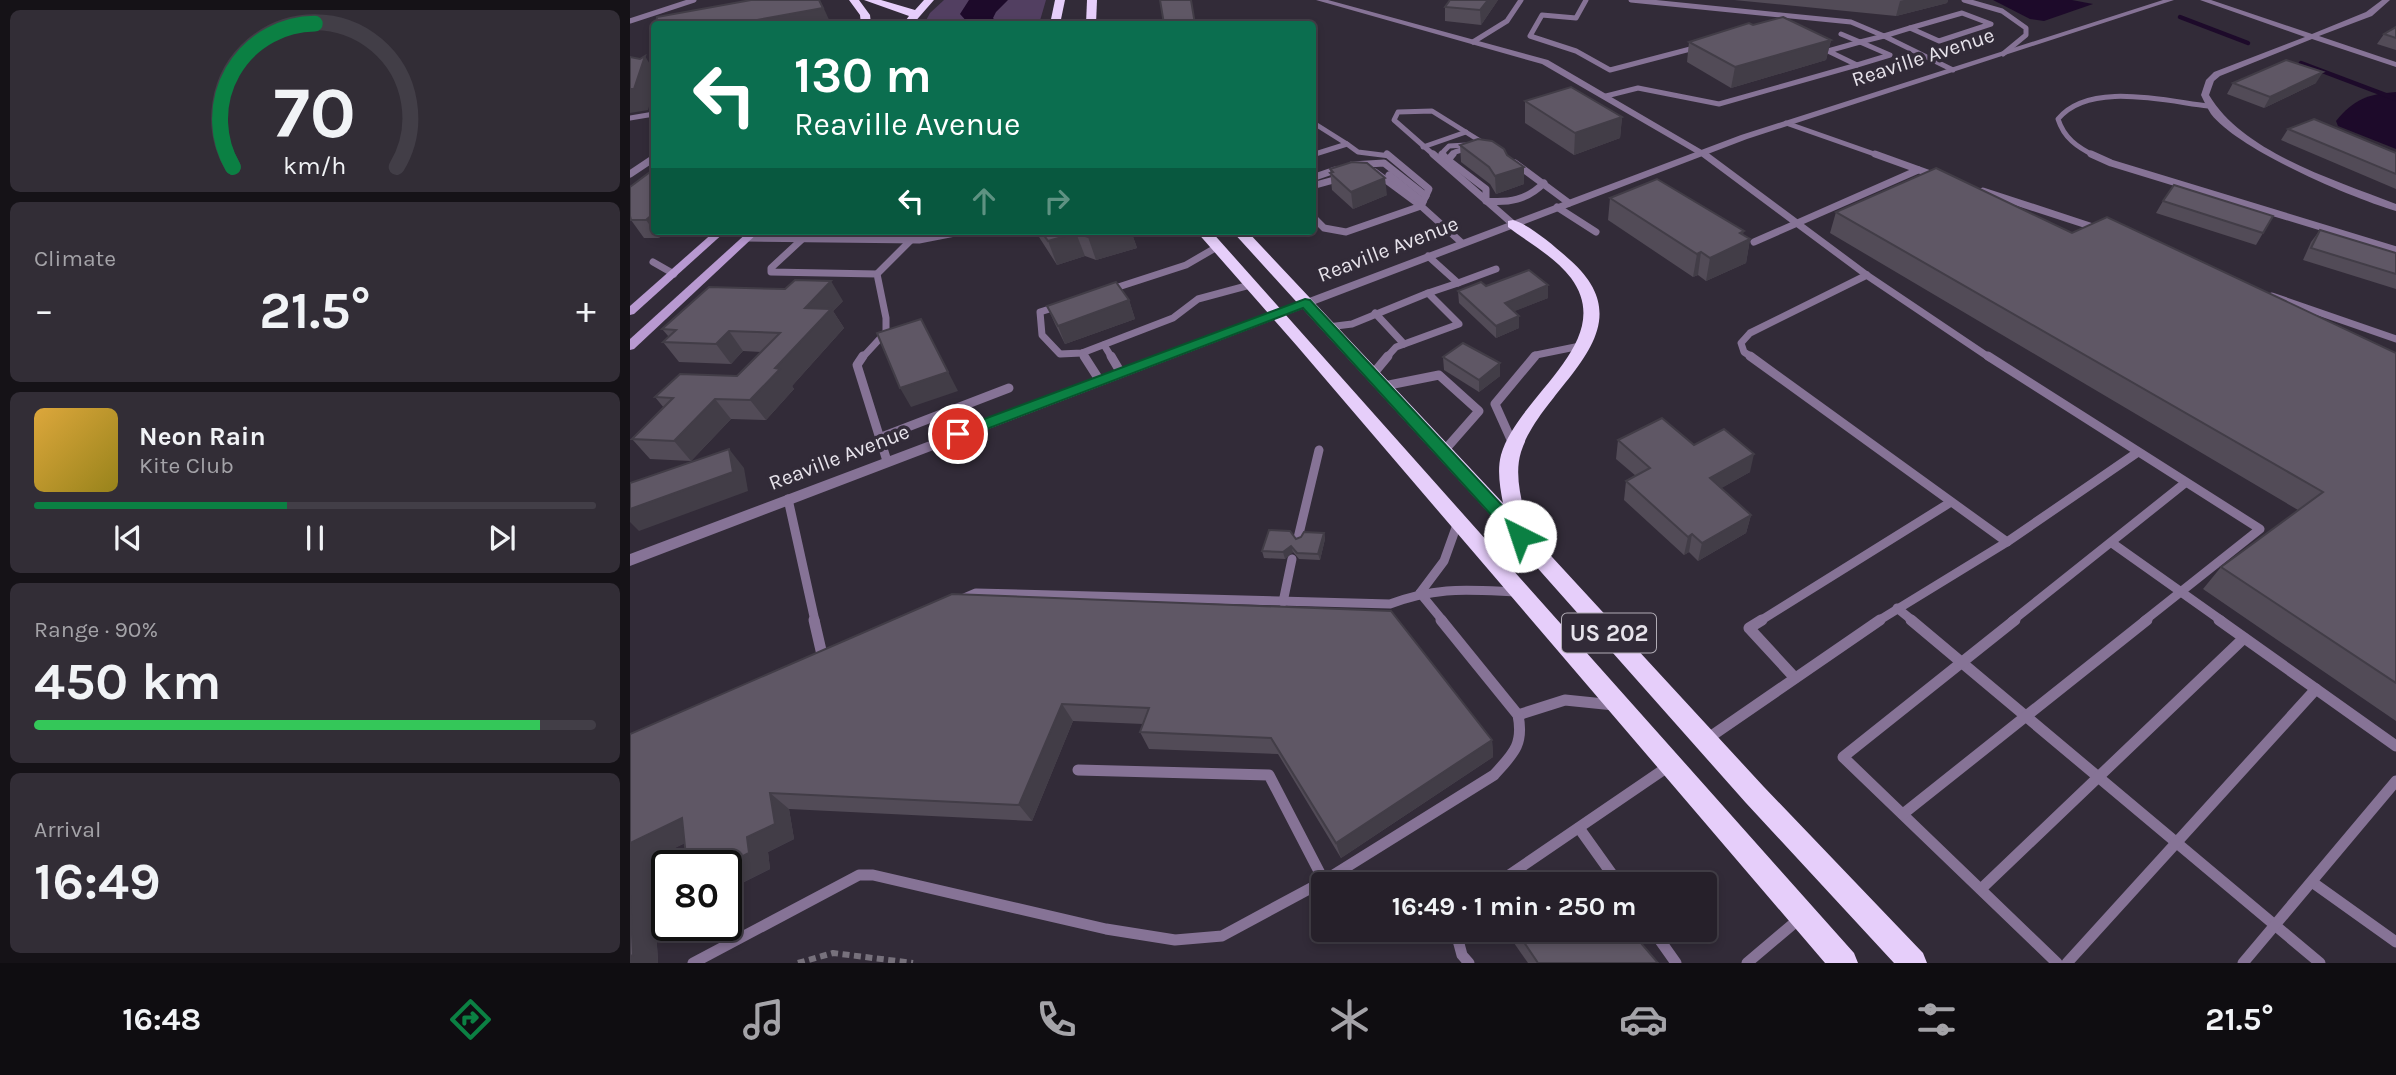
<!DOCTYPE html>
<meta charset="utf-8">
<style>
body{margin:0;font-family:Karla,sans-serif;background:#322d36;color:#f1f3f6;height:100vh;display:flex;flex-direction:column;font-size:26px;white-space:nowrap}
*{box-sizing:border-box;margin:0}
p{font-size:23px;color:#a4a3a8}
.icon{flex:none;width:38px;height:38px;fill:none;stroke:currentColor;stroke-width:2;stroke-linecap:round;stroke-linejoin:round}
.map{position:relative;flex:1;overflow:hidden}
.sheet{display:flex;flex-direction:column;gap:10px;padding:10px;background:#151217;width:630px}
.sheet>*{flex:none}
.hud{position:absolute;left:21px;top:21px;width:665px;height:214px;border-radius:7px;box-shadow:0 4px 10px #0003,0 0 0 2px #423e47;background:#0b6e4f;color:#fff;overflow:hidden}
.speed{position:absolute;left:21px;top:850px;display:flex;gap:14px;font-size:35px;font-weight:700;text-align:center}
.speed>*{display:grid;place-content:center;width:91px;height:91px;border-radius:50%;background:#26202a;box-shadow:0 4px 10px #0003,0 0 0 2px #423e47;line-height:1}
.speed .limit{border:4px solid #111;border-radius:10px;background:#fff;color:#111}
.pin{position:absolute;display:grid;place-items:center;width:60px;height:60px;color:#fff;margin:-30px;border:4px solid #fff;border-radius:50%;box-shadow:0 2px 7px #0007}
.me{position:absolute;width:77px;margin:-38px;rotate:319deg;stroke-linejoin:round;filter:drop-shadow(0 0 5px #0008)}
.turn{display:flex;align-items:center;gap:24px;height:147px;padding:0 28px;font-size:32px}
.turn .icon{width:91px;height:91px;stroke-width:2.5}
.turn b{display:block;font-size:49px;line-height:60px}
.lanes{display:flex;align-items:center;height:66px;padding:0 28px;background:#0003;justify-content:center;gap:35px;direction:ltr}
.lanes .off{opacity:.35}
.big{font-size:52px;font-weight:700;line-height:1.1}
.sheet .card{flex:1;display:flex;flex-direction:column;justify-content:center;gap:10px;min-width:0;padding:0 24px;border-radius:10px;background:#322d36}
.sheet .dial{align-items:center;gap:0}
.dial svg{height:182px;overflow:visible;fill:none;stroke:#423e47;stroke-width:7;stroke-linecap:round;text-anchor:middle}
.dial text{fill:#f1f3f6;stroke:none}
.song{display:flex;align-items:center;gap:21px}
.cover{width:84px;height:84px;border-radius:10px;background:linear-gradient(135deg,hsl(40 70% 55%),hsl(50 70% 35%))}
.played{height:7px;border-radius:4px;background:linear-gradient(90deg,#0b8043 45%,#423e47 45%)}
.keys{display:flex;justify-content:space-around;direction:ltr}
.heat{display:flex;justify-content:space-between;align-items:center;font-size:38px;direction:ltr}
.charge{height:10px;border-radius:5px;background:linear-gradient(90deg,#34c759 90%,#423e47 0)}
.trip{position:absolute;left:681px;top:872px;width:406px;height:70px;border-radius:7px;background:#26202a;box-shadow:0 4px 10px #0003,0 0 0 2px #423e47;font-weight:700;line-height:70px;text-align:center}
.tab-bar{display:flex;height:112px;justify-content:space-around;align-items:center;background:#0f0d11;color:#a4a3a8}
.tab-bar .icon{width:49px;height:49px}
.tab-bar .current{color:#0b8043}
.tab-bar b{font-size:32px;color:#f1f3f6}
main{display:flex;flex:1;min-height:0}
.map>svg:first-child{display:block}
.green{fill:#523f61}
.water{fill:#1d0a2a}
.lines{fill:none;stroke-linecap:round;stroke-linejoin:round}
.stream{stroke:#1d0a2a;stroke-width:4.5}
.path{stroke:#77717c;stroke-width:6;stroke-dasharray:7 4.5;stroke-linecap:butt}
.service-far3{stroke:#867396;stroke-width:5}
.service-far2{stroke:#867396;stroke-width:7}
.service-far1{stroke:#867396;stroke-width:9}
.service{stroke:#867396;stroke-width:11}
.minor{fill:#867396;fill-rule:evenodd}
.tertiary{fill:#867396;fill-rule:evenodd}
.secondary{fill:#b899d1;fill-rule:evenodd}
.trunk{fill:#e6cefa;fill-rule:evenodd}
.wall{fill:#524b57}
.shaded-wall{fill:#423d47}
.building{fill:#5f5765;stroke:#423d47;stroke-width:2}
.route{fill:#0b8043;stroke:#07532c;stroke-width:2}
.labels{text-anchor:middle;stroke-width:7;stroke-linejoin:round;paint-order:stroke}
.far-street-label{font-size:21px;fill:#e7e3eb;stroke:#322b38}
.shield{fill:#322b38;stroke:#b1acb5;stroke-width:2}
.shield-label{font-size:23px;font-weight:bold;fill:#e7e3eb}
</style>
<main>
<section class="sheet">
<div class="card dial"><svg viewBox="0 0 100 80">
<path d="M14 69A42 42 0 1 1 86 69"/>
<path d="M14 69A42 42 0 0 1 50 6" stroke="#0b8043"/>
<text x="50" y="56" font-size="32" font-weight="700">70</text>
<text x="50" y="72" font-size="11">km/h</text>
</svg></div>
<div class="card"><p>Climate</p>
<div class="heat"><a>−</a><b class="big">21.5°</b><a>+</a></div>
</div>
<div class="card">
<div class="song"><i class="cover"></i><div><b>Neon Rain</b><p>Kite Club</p></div></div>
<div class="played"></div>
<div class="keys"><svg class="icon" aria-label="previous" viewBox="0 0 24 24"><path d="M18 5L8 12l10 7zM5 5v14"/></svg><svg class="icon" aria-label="pause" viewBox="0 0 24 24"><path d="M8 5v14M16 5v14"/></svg><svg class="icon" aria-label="next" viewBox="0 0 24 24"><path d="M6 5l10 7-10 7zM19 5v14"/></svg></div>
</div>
<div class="card"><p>Range · 90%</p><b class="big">450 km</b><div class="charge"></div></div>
<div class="card"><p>Arrival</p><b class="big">16:49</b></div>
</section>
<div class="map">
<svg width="1766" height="963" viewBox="0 0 1766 963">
<rect width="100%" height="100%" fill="#322b38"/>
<path class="green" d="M314,0H416L409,24H294L300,13Z"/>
<g class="water">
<path d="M339,0H378L366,12L363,18L368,24H339L330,14Z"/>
<path d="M1363,0H1442L1463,4L1414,21L1400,19Z"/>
<path d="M1766,92V149L1708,126L1706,121C1724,99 1738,94 1766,92Z"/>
</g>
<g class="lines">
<g class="stream">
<path d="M1550,17L1618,43"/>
<path d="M1671,63L1766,99"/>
</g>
<path class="path" d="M168,963L203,953L283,963"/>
<g class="service-far3">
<path d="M956,0L946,18L912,15L900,36L946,51L980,70L1068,47"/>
<path d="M1001,0L1221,22L1254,36"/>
<path d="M1334,0L1372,11L1396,28V35L1373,54"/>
<path d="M1332,13L1361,24L1309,41L1280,28Z"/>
<path d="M0,21L64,0"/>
<path d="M1280,28L1254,36L1323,70"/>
<path d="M1211,34L1230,42"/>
<path d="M843,42L877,21L891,0"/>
<path d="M1230,42L1260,55L1227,65L1198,51Z"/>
<path d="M1230,42L1254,36"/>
<path d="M976,96L1008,88L1089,104L1227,65"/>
<path d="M0,118L24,114"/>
<path d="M682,122L717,144L682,155"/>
<path d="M1156,123L1250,156"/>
<path d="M717,144L728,152L760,156"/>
<path d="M793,147L836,132"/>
<path d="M1072,153L1077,156"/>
<path d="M805,156L764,120L768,112L802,111L855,144"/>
<path d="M813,156L814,151L819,146L837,145"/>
<path d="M821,156L825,152L841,147"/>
<path d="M1465,156C1447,147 1434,138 1428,119C1459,81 1535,101 1578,106"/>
</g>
<g class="service-far2">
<path d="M803,154L883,224"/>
<path d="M812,154L818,160"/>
<path d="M823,154L818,160L856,189V201C879,203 897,200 914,183"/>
<path d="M1074,154L1238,276L1360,358"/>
<path d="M1245,154L1306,176"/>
<path d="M1461,154L1481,163L1766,250"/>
<path d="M885,163L939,203"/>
<path d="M722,165L754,163L796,196"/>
<path d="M745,172L791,206L799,189L757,154"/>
<path d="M0,174L24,158"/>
<path d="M759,175L793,202"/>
<path d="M682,178L705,170"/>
<path d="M682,186L711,178"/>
<path d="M1353,191L1466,228"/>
<path d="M927,207L966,232"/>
<path d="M682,216L694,228L716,232L791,206L832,243"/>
<path d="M181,231L141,268V272L247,274L256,318V332L232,358"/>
<path d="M117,238L289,240L335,231"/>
<path d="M1124,242L1288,170"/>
<path d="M798,256L828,283L866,269"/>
<path d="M23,262L44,274"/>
<path d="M247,274L290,231"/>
<path d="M479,290L556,265L587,247"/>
<path d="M1642,296L1766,339"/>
<path d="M429,306L410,312L412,335L430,354L452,353L543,318L568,299L620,285"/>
<path d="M745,313L774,344"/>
<path d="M698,327L722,324L798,293"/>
<path d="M474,345L482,358"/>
<path d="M452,353L455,358"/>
<path d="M756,358L766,347L829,324L798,293L828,283"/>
<path d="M903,358L906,355L955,345"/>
<path d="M1123,358L1114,352L1111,343L1120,333L1237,275"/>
</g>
<g class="service-far1">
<path d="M233,356L227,365L257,461"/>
<path d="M454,356L470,381"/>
<path d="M481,356L491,373"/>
<path d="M1120,356L1377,542"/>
<path d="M1358,356L1630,529L1514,621"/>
<path d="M743,374L758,356"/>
<path d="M754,386L809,375L849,411L813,452"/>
<path d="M249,438L379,388"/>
<path d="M883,444L865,404L905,356"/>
<path d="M158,499L185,621"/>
<path d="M668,538L689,450"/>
<path d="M1482,543L1592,621"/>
<path d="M790,593L814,561L828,522"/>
<path d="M790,593L813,621"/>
<path d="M332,599L346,593L760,604C808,586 838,590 888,592"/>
<path d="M653,602L662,559"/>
<path d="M1267,608L1283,621"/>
<path d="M1130,621L1321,502"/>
<path d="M1248,621L1377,542L1508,452"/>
<path d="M1382,621L1555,483"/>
</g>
<g class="service">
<path d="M184,620L193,659"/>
<path d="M1132,620L1119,628L1165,678"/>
<path d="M1281,620L1690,963"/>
<path d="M1385,620L1213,757L1427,963"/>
<path d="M1589,620L1766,746"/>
<path d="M888,715L935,700L984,705"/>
<path d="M1077,739L1250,620"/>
<path d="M448,770L639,775L694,881"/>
<path d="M1273,814L1517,620"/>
<path d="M949,828L989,884"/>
<path d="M1682,882L1766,942"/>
<path d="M866,884L1039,766"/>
<path d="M1351,889L1614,638"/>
<path d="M825,929L832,955L839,963"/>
<path d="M1022,929L1046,963"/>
<path d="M63,963L229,875H243L476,929L545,940L592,936L694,881L864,775C883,754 894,745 888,715L811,620"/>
<path d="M1117,963L1169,919"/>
<path d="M1437,963L1686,689"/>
<path d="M1613,963L1766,781"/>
</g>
<g class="minor">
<path d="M686,0H698L918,60L1077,153L1069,155L912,64Z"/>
<path d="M1570,0H1581L1682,34L1736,12L1752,0H1760L1742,16L1689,36L1766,62V67L1682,39L1590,76L1584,81L1579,95C1613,153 1706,180 1766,204V211C1721,198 1609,150 1581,114C1577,108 1574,101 1571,95L1576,80L1584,72L1675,37Z"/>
</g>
<path class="tertiary" d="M1533,0H1544L1117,139L0,566V554L1111,135Z"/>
<g class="secondary">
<path d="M85,231H96L4,314L0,315V306Z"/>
<path d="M119,231H130L4,349L0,350V339Z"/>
</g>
<g class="trunk">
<path d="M219,0H229L240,15L241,24H231L230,15Z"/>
<path d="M234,0H251L285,10L294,0H304L283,24H273L279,16Z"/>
<path d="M425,0H435L430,24H420Z"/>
<path d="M457,0H467L466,24H456Z"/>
<path d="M883,220C899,224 927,248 940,260C1021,332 912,385 891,452C883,478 894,507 899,532L1134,787L1293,953L1297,963H1264L1116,803L856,510L602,231H617L873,503C870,488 867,470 871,455C888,395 988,342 941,278C925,257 899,243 878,227V221Z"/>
<path d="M566,231H581L1224,953L1228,963H1195L667,346Z"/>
</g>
</g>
<g class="wall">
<path d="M868,0L851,25L815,21V7Z"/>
<path d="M1104,0H1318L1317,3L1266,16Z"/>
<path d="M1123,25L1201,40L1196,60L1101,88L1057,62L1059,42Z"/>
<path d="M1766,27V50L1747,44L1754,34Z"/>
<path d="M1603,83H1686L1634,108L1597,94Z"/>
<path d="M895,101L992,117L990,138L944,155L895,123Z"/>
<path d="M1658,129L1766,153V189L1651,140Z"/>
<path d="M830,145L877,155L894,167V184L866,194L860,184L831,162Z"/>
<path d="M24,169V231H37L29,238H14L1,220Z"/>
<path d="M700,169L757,195L723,209L702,190Z"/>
<path d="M980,198L1113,235L1120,239L1116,263L1076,281L1068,275L1063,277L978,220Z"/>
<path d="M1533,201L1633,233L1626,245L1526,213Z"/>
<path d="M1206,212L1442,233L1766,353V721L1573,589L1591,567L1668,510L1200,233Z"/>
<path d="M1690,230L1766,253V289L1673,260L1681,242Z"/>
<path d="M406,231H501L507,248L466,260L455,256L427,265L409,237Z"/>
<path d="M856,286L918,298L884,311L889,316V328L866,338L829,303L828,291Z"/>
<path d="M499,300L505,319L435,344L425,324L417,306Z"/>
<path d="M213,301L203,311L214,328L162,386L164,389L136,420L101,419L61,461L20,459L2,439L34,408L25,397L107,376L131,352L113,351L101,364L49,362L33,342L39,337L32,329Z"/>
<path d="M813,357L870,376L849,392L814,370Z"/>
<path d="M988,440L1064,445L1120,472L1091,488L1121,515L1116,533L1068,561L1059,552L1054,555L994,500L996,481L1006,476L986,459Z"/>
<path d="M694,533L695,539L690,560L669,559L663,552L655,559L634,558L632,551L666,539Z"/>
<path d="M322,594L862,740L863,757L711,858L648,754L519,749L510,732L513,724L443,721L402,821L159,809L164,839L138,852L140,869L96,891V866L55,843L22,859L28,963H0V734Z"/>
<path d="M884,929L1028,963H898L884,943Z"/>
</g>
<g class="shaded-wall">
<path d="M190,0L201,24H105Z"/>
<path d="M858,0H868L851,25L850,10Z"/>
<path d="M1274,0H1318L1317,3L1266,16L1270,1Z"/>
<path d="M1201,40L1196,60L1101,88L1105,67Z"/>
<path d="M15,56L24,71V89L18,110L0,113V89Z"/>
<path d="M1693,72L1686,83L1634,108L1640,97Z"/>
<path d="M992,117L990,138L944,155L945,133Z"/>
<path d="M894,167V184L866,194L865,176Z"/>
<path d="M755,178L757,195L723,209L721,192Z"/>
<path d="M24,213V231H37L29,238L16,220Z"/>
<path d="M478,231H501L507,248L466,260L458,237Z"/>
<path d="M1114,231L1111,243L1120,239L1116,263L1076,281L1080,258L1110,233Z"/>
<path d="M446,233L455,256L427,265L418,241Z"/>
<path d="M1071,252L1068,275L1063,277L1067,254Z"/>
<path d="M201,281L213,301L203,311L214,328L162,386L164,389L136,420L120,400L145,368L175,308Z"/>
<path d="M918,285V298L875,315V303Z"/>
<path d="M499,300L505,319L435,344L428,326Z"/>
<path d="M889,316V328L866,338V326Z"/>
<path d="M291,319L328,391L281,407L270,388Z"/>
<path d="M99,331L113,351L101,364L86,344Z"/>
<path d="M870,363V376L849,392V380Z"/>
<path d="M85,399L101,419L61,461L44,441Z"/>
<path d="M99,449L114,468L118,491L9,531L0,522V509Z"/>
<path d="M1124,454L1120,472L1076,497L1080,478Z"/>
<path d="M1121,515L1116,533L1068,561L1072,543Z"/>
<path d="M694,533L695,539L690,560L688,554Z"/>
<path d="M1062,534L1059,552L1054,555L1058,537Z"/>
<path d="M661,546L663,552L655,559L653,552Z"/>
<path d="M432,704L443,721L402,821L389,805Z"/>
<path d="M862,740L863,757L711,858L706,843Z"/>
<path d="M140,793L159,809L164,839L138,852L140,869L96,891V866H93Z"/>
<path d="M52,818L74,834L22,859L28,963H0V843Z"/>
</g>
<g class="building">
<path d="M121,0H189L193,8L105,24H26L27,17Z"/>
<path d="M530,0H561L565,24H534Z"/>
<path d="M820,0H858L850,10L815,7Z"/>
<path d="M1153,17L1201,40L1105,67L1059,42L1119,23L1123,25Z"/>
<path d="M1766,27V38L1754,34Z"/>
<path d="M15,56L4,89H0V57L10,59Z"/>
<path d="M1656,60L1693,72L1640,97L1603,83Z"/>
<path d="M941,87L992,117L945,133L895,101Z"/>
<path d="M1684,119L1766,153V174L1658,129Z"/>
<path d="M848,139L862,141L874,149L877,155L894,167L865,176L859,167L830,145Z"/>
<path d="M722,162L737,163L755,178L721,192L700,173L703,172L700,169Z"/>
<path d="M1306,168L1442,233L1477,217L1766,353V683L1591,567L1693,492L1206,212Z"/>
<path d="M24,169V213L16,220H1L0,216V187Z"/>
<path d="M1027,179L1114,231L1110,233L1120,239L1080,258L1071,252L1067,254L980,198Z"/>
<path d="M1544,185L1643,216L1633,233L1533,201Z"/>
<path d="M1690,230L1766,253V274L1681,248Z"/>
<path d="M411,231H478L458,237L446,233L418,241Z"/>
<path d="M899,270L918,285L875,303L889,316L866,326L828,291L851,282L856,286Z"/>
<path d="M165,280L201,281L175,308L201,309L145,368L150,369L120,400L85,399L44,441L2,439L43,398L25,397L50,374L107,376L150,333L99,331L86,344L33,342L46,330L32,329L79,287L155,289Z"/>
<path d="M486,282L499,300L428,326L417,306Z"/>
<path d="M291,319L318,372L270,388L247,333Z"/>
<path d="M833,343L870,363L849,380L813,357Z"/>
<path d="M1032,418L1064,445L1094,429L1124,454L1080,478L1121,515L1072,543L1062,534L1058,537L996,481L1020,468L988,440Z"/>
<path d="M99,449L103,472L0,509V483Z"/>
<path d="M639,530L660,531L666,539L671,537L674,532L694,533L688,554L667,553L661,546L653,552L632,551Z"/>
<path d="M322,594L761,611L862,740L706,843L641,738L510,732L519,708L432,704L389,805L140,793L145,824L117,837L119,853L93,866H57L52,818L0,843V734Z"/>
<path d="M955,877L961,884H946Z"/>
<path d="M0,894L3,955L0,956Z"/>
<path d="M885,929H999L1028,963H908Z"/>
</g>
<path class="route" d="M675,299L680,300L896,531L899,536L896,540H884L673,308L333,438L328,440L320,434L322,431Z"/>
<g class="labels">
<g class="far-street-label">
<text transform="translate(1293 57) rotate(-18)" y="7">Reaville Avenue</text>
<text transform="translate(758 249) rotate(-21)" y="7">Reaville Avenue</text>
<text transform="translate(209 457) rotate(-21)" y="7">Reaville Avenue</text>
</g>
<rect class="shield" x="932" y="613.5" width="94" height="39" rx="5"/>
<g class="shield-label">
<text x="979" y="641">US 202</text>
</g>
</g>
</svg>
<div class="speed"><div class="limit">80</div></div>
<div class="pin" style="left:328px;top:434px;background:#d93025"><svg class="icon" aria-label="arrive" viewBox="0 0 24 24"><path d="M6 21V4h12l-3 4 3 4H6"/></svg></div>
<svg class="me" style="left:890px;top:536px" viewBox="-20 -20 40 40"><circle r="19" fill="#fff"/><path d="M0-13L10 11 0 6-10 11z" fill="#0b8043"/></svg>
<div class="trip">16:49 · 1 min · 250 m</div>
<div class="hud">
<div class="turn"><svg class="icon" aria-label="left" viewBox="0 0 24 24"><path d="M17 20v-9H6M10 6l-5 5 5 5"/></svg><div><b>130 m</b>Reaville Avenue</div></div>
<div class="lanes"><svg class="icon" aria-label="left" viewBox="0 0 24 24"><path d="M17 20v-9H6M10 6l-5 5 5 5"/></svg><svg class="icon off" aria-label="ahead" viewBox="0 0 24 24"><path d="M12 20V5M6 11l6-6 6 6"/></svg><svg class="icon off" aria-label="right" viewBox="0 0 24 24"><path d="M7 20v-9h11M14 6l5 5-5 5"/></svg></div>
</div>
</div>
</main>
<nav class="tab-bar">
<b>16:48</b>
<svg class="icon current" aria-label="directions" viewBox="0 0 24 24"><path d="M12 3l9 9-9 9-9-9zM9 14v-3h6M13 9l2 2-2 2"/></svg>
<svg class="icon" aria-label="music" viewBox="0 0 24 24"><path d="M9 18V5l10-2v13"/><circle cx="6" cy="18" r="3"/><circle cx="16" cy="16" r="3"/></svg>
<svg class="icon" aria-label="phone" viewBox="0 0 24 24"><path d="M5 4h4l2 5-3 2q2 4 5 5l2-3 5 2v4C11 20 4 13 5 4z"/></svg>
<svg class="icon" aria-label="climate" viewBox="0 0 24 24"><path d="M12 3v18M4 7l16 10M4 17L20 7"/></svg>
<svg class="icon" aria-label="car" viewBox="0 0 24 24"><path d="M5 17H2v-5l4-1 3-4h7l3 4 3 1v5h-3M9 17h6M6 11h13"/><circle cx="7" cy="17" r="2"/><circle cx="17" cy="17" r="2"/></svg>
<svg class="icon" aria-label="filters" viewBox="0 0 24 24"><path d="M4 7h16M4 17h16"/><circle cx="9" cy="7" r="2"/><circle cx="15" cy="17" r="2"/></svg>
<b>21.5°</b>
</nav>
